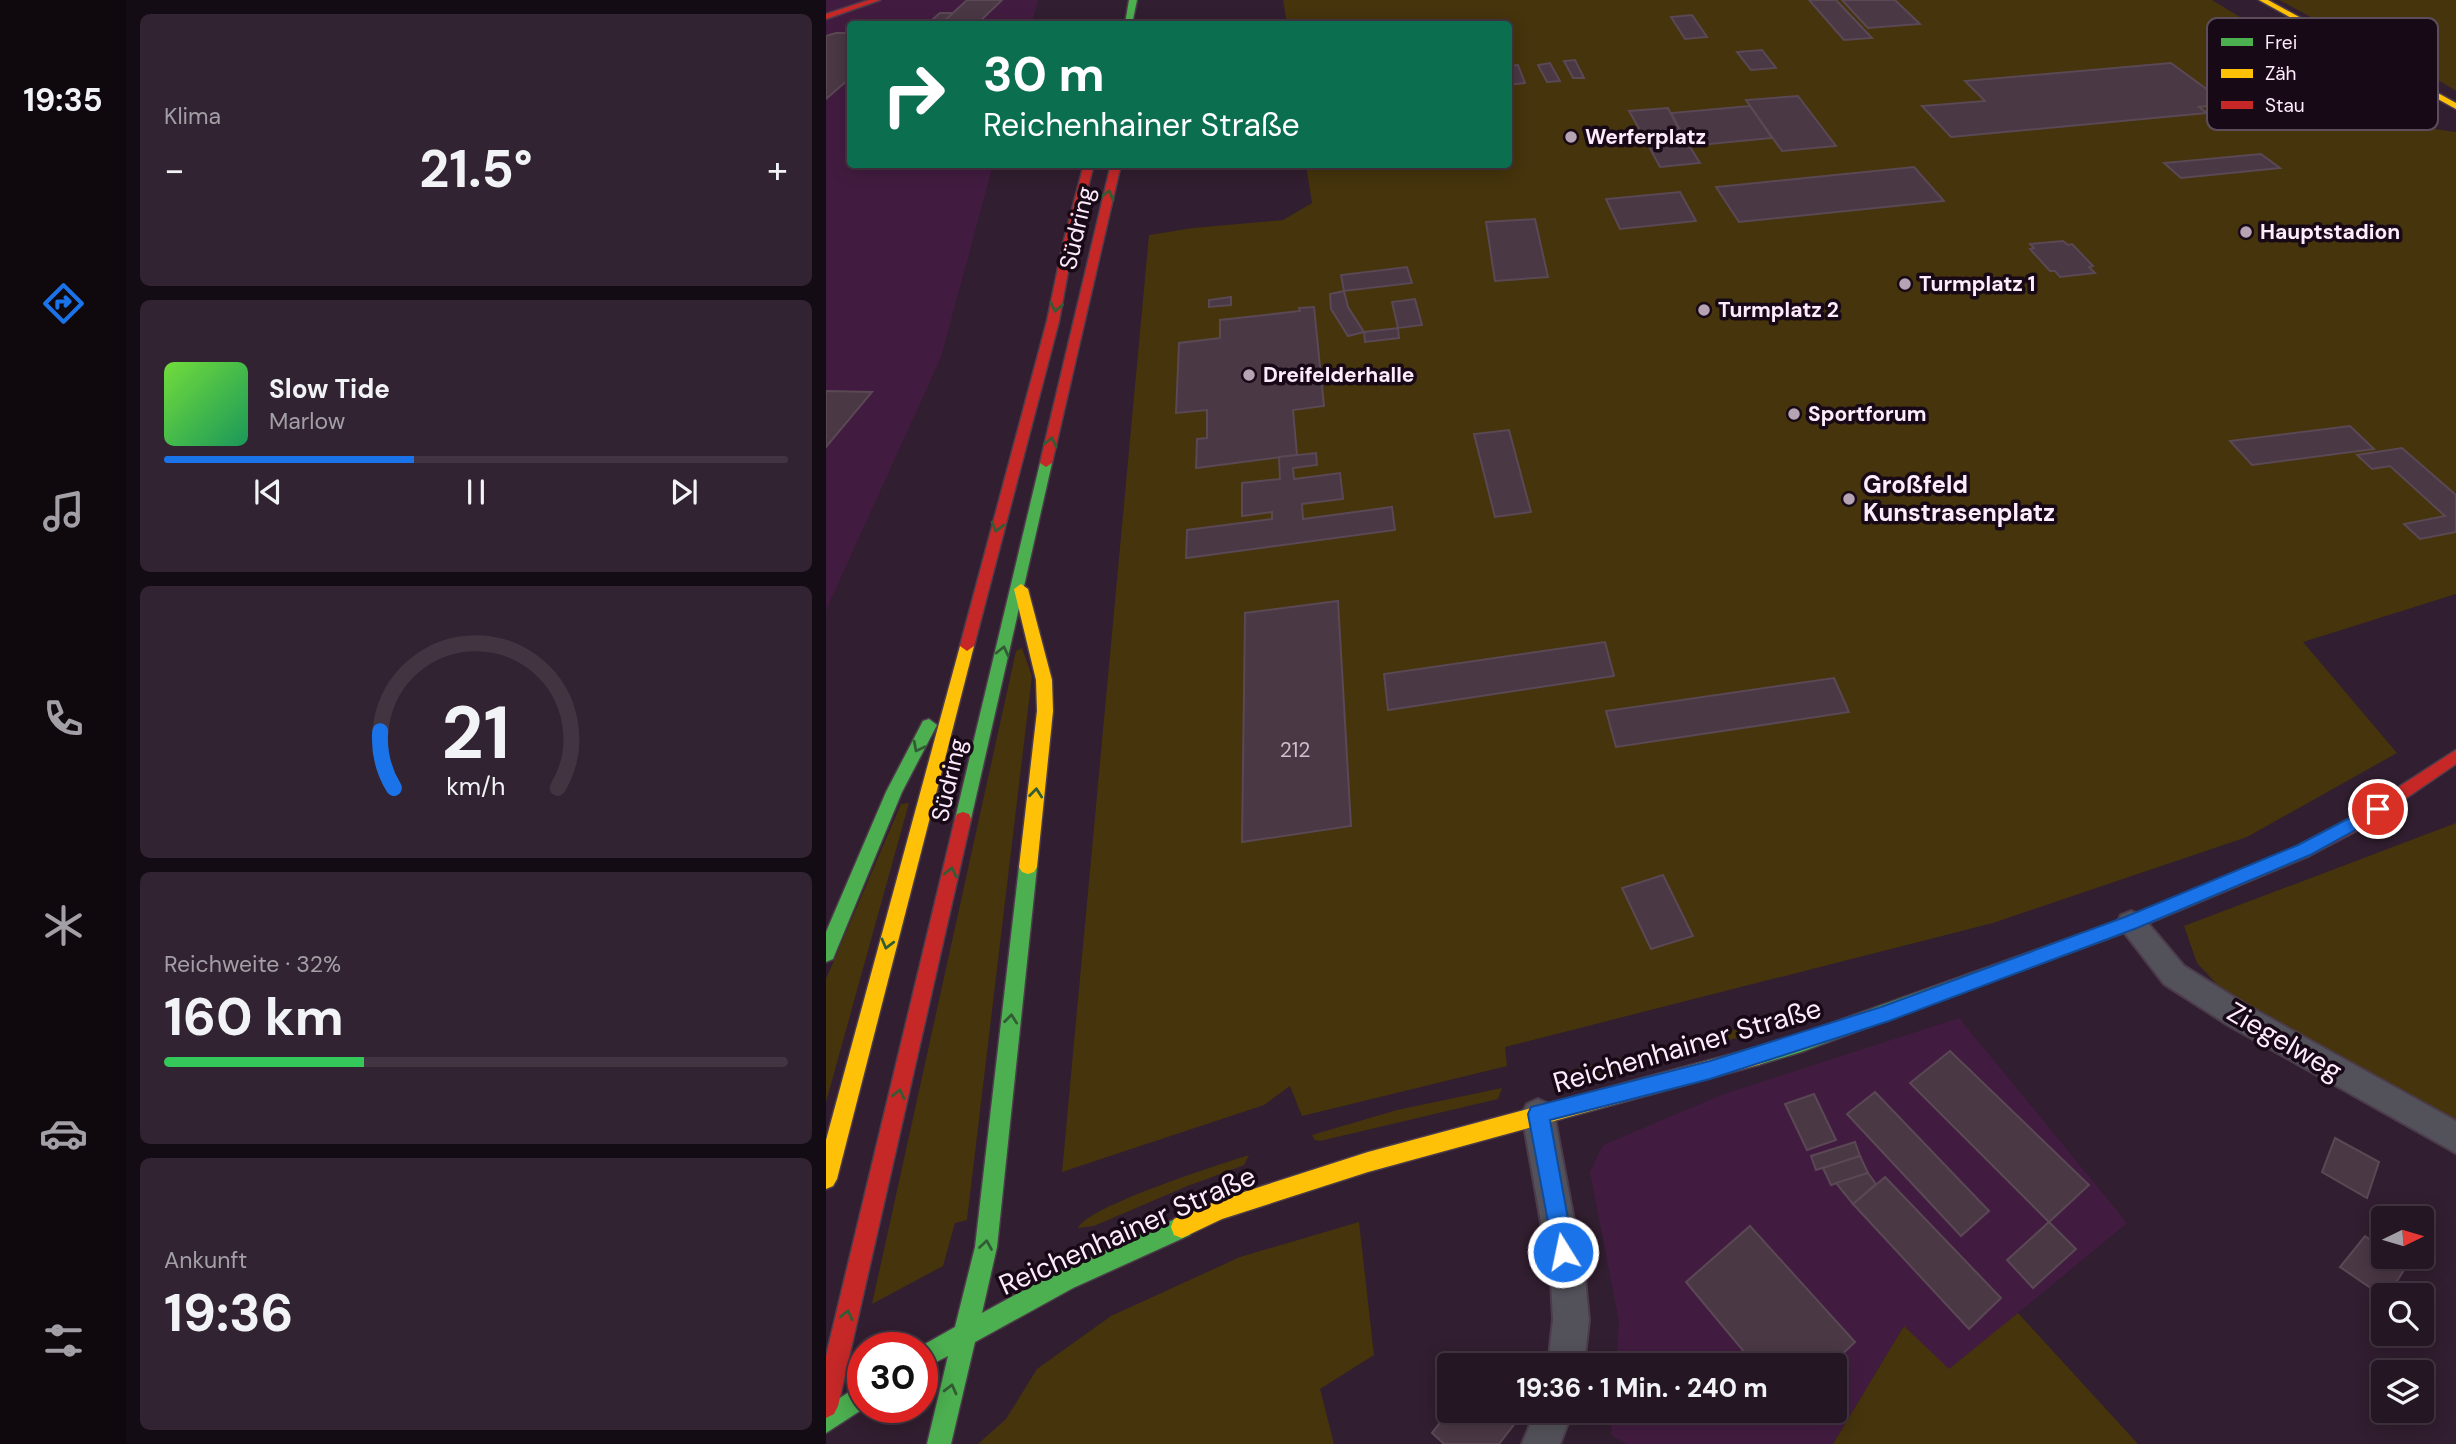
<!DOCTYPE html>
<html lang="de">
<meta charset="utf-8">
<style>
body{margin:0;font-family:"DM Sans",sans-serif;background:#312331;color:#f1f3f6;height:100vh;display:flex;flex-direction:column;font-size:26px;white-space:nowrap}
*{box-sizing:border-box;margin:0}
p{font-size:23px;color:#a39fa6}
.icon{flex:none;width:38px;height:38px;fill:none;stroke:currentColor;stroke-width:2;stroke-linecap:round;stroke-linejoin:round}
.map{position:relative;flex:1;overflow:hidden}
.drawer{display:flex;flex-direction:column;gap:14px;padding:14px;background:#140c14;width:700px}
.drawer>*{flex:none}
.guide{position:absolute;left:21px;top:21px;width:665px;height:147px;border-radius:7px;box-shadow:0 4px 18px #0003,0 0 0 2px #423541;background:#0b6e4f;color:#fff;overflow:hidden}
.needle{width:46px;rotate:85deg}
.buttons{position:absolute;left:1545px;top:1206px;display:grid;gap:14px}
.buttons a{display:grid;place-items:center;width:63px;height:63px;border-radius:7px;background:#251624;box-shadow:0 4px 18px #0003,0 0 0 2px #423541;font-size:35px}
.speed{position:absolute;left:21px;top:1332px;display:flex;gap:14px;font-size:35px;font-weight:700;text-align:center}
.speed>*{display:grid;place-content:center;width:91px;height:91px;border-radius:50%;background:#251624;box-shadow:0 4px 18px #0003,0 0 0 2px #423541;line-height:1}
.speed .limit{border:10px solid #d22;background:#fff;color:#111}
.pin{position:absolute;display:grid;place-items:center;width:60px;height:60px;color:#fff;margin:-30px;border:4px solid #fff;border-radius:50%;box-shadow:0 2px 7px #0007}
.me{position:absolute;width:77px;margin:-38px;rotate:350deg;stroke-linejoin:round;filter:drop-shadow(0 0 5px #0008)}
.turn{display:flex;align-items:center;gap:24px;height:147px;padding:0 21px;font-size:32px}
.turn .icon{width:91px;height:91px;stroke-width:2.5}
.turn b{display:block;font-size:49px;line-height:60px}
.big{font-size:52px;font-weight:700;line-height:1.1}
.drawer .widget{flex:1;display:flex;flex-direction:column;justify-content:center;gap:10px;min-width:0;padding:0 24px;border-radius:10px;background:#312331}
.drawer .dial{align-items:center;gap:0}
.dial svg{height:182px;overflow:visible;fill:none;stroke:#423541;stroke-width:7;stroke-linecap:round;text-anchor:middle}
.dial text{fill:#f1f3f6;stroke:none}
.song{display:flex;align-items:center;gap:21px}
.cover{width:84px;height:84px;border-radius:10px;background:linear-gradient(135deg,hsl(100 70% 55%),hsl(150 70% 35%))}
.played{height:7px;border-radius:4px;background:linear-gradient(90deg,#1a73e8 40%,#423541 40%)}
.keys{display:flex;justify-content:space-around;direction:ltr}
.heat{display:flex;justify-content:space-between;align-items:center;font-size:38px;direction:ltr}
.charge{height:10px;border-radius:5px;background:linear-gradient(90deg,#34c759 32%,#423541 0)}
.trip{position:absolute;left:611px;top:1353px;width:410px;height:70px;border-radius:7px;background:#251624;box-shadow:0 4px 18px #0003,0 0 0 2px #423541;font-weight:700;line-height:70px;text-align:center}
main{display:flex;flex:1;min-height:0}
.menu{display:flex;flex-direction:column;width:126px;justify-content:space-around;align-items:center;background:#0f090e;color:#a39fa6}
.menu .icon{width:49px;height:49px}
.menu .current{color:#1a73e8}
.menu b{font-size:32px;color:#f1f3f6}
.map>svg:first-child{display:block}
.built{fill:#421c40}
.green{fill:#45340c}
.building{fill:#4a3845;stroke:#5a4854;stroke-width:2}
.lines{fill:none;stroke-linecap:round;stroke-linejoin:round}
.street-casing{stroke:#4c3c4b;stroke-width:4}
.fast-casing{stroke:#4c3c4b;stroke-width:3}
.slow-casing{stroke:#4c3c4b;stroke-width:3}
.jam-casing{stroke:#4c3c4b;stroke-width:3}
.street{fill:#53525a;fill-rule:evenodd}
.fast{fill:#4caf50;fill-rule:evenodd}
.slow{fill:#ffc107;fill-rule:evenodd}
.jam{fill:#c62828;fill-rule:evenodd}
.oneway{stroke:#325c34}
.route{fill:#1a73e8;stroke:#114b97;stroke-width:2}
.poi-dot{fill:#b6a3b4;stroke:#180917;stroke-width:2.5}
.labels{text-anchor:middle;stroke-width:7;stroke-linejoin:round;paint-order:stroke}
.far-poi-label{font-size:21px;font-weight:bold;fill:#feebfb;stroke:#180917;text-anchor:start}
.number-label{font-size:21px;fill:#d1bece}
.street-label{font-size:24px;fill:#feebfb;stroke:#180917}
.poi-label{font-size:24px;font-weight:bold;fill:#feebfb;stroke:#180917;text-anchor:start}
.near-street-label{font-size:28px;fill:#feebfb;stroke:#180917}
.key{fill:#180917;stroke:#5d4d5b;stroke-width:2}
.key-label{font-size:19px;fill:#feebfb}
</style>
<main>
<nav class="menu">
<b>19:35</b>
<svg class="icon current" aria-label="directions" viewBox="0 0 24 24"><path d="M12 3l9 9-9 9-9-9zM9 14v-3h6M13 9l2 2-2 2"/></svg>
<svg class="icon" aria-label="music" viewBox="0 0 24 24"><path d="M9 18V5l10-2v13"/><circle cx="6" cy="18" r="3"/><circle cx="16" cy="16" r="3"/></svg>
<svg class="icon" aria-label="phone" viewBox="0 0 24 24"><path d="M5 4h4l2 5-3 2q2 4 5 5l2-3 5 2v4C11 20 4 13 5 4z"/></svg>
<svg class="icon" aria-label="climate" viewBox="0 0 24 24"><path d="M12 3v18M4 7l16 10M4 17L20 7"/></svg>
<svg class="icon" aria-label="car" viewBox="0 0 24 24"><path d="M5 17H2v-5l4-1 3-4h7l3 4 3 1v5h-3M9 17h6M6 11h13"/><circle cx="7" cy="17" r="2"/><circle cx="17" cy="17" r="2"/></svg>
<svg class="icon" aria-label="filters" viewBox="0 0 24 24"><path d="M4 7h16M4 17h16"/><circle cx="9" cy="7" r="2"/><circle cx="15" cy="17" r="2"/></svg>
</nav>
<section class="drawer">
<div class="widget"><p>Klima</p>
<div class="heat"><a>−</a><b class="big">21.5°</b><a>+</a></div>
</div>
<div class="widget">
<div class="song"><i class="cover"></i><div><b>Slow Tide</b><p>Marlow</p></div></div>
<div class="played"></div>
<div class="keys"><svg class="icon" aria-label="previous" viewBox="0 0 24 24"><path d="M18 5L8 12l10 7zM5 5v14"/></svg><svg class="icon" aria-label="pause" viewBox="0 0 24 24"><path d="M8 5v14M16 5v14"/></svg><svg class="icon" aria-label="next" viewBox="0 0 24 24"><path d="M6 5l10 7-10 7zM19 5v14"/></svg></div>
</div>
<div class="widget dial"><svg viewBox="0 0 100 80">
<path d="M14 69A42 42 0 1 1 86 69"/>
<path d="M14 69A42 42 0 0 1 8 44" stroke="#1a73e8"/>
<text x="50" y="56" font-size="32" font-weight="700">21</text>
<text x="50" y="72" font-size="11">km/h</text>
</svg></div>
<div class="widget"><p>Reichweite · 32%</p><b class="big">160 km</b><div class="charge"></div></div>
<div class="widget"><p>Ankunft</p><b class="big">19:36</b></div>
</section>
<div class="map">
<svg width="1630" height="1444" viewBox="0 0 1630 1444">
<rect width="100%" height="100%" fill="#311e30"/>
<g class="built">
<path d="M0,0H212L206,24H24V164L167,165L115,357L0,610Z"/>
<path d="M1133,1018L1301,1223L1123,1370L1078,1326L1007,1444H801L785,1435L786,1411L1008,1410V1365H790L793,1322L764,1172L777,1145L898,1094Z"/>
</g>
<g class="green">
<path d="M457,0H1386L1548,98L1586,126L1630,132V594L1477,642L1571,753L1421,837L1167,923L679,1047L681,1066L476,1116L464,1086L438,1105L236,1172L323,235L367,228L457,220L486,203L480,165L682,164V24H461Z"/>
<path d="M1453,0H1630V91L1550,42L1534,43Z"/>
<path d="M196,648L206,676L141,1220L129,1223L117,1266L46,1304L190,651Z"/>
<path d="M83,803L0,1102V979L75,804Z"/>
<path d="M1630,823V1123L1400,994L1371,963L1358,926Z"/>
<path d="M908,1030H925L933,1033L824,1058L819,1050Z"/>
<path d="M802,1056L798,1067L744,1081L734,1073Z"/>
<path d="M676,1088L672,1099L494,1141L489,1140L486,1135L571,1110Z"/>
<path d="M423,1155L418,1165L413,1167L359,1187L268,1226L252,1228C262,1206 395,1164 423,1155Z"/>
<path d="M533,1222L548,1355L494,1389L508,1444H152L180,1419L211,1369L285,1316L414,1257Z"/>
<path d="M1192,1313L1312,1444H1007L1078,1326L1123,1369Z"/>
</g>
<g class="building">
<path d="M141,0H176L151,24H115Z"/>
<path d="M983,0H1010L1046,38L1018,40Z"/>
<path d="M1016,0H1069L1094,24L1042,28Z"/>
<path d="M114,13H127L115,24H101Z"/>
<path d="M866,15L881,37L859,39L845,17Z"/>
<path d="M10,33H24V78L0,99V36Z"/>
<path d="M936,50L950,68L925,70L911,52Z"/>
<path d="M749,60L758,78H747L738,61Z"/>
<path d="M724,63L734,81L721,82L712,65Z"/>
<path d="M1345,63L1401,104L1373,107L1381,113L1125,137L1096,106L1159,101L1139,81Z"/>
<path d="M692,65L699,83L682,85V66Z"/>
<path d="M972,96L1010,146L956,151L920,100Z"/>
<path d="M924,106L946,138L863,146L845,113Z"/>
<path d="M842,108L853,129L815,132L803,111Z"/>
<path d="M853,129L874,163L834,167L815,132Z"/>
<path d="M1435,154L1454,168L1355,178L1338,163Z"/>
<path d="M1088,167L1118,201L913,222L890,187Z"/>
<path d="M854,192L870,221L794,229L780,199Z"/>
<path d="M709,219L722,277L669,281L660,222Z"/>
<path d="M1237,241L1242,245L1246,244L1267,266L1263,267L1269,273L1234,277L1229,271H1224L1204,249L1208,248L1204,244Z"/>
<path d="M581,267L586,283L518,291L515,275Z"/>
<path d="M518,291L522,307L538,332L522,336L505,309L504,294Z"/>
<path d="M405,297V305L383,307V300Z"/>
<path d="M589,299L596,325L572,328L566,302Z"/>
<path d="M488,307L498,406L467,410L471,455L370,468L371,439L381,438V410L350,413L353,343L394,338V320L474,311L473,308Z"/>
<path d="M572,328L573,338L539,342L538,332Z"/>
<path d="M0,391L46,392L0,447Z"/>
<path d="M1524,426L1548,449L1426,465L1404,441Z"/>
<path d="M683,430L705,512L669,517L648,434Z"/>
<path d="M1576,448L1630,495V532L1594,539L1578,524L1619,516L1564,466L1546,469L1531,455Z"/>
<path d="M490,453L491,465L467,468L468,479L514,473L517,499L476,504L477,519L566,507L569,530L360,558L361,530L446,519V512L416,516V483L454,479L453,457Z"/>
<path d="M512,601L525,826L416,842L419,613Z"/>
<path d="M779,642L788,676L562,710L558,674Z"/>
<path d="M1008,678L1023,712L790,747L780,711Z"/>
<path d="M837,875L867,936L825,949L796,888Z"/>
<path d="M1124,1051L1263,1185L1223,1222L1084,1083Z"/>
<path d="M1049,1092L1163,1211L1135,1236L1021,1114Z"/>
<path d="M988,1094L1010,1140L981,1150L959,1104Z"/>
<path d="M1509,1138L1553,1162L1541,1198L1496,1172Z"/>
<path d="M1029,1142L1034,1156L990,1170L985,1156Z"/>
<path d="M1034,1156L1042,1173L1005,1185L997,1168Z"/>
<path d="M1042,1173L1050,1184L1027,1204L1010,1183Z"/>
<path d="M1059,1177L1175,1298L1143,1329L1027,1204Z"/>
<path d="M1223,1222L1250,1249L1207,1288L1181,1260Z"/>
<path d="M924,1226L1029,1342L1005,1365H929L860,1282Z"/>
<path d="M1539,1236L1558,1250V1256H1566L1580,1267L1562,1295L1558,1297L1514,1267Z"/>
<path d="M624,1410H685L693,1418L673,1444H618L606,1433Z"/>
</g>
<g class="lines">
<g class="street-casing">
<g id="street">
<path d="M1305,911L1315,915L1358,966L1424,1007L1630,1121V1153L1402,1025L1338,984L1291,923L1295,915Z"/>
<path d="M712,1099L723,1104L728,1114L759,1279L763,1320L758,1365H722L727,1320L725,1279L696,1114L701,1104Z"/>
<path d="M710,1410H747L734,1444H696Z"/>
</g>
</g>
<g class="fast-casing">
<g id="fast">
<path d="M303,0H311L306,24H299Z"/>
<path d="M220,459L226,463L145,819L143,824H131L129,819L214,463Z"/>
<path d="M103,719L111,725L76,792L9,954L7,959L0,962V932L60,792L97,721Z"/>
<path d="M1477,844L1483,846L1486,851L1483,856L1311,928L975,1052L932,1065L925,1062L922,1056L925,1050L932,1047L975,1034L1299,918Z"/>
<path d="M202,860L208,862L211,867L171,1247L156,1313L231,1272L356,1216L364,1219L367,1227L364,1235L247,1288L149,1342L125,1444H101L122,1356L96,1369V1348H92L129,1327L149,1247L193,867L196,862Z"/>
<path d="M37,1383V1407H40L0,1433V1407Z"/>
</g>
</g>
<g class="slow-casing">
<g id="slow">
<path d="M1433,0H1442L1630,103V109Z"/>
<path d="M195,584L202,589L226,680L227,711L211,867L208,872L202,874L196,872L193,867L211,711L210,680L188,589Z"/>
<path d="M141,641L148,646L11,1179L7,1186L0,1189V1140L134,646Z"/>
<path d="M932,1047L939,1050L942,1056L939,1062L932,1065L542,1172L396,1219L356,1238L348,1235L345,1227L348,1219L393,1200L542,1152Z"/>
</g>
</g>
<g class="jam-casing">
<g id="jam">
<path d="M43,0H54L0,19V14Z"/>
<path d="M258,164H268L247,244L233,321L148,646L141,651L134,646L221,321L237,244Z"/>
<path d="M285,164H295L226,463L220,467L214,463Z"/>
<path d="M1630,750V764L1538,827L1483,856L1477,858L1471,856L1468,851L1471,846L1526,817Z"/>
<path d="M137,812L143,814L145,819L12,1406L8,1414L0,1418V1356L129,819L131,814Z"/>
</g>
</g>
<use href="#street" class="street"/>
<use href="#fast" class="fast"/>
<use href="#slow" class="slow"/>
<use href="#jam" class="jam"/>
</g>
<defs><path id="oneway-chevron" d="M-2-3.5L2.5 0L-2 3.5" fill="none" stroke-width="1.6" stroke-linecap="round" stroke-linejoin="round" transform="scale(1.75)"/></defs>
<g class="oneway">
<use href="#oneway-chevron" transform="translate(282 195) rotate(-76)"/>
<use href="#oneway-chevron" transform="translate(230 307) rotate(101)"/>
<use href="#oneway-chevron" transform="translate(225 442) rotate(-77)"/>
<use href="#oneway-chevron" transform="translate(171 527) rotate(105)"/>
<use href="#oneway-chevron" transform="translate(177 651) rotate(-77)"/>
<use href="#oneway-chevron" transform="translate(92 747) rotate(117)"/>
<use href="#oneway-chevron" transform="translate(210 793) rotate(-84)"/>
<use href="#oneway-chevron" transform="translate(125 872) rotate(-77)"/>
<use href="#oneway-chevron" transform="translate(61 944) rotate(105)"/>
<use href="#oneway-chevron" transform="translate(185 1019) rotate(-84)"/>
<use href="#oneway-chevron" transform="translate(73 1094) rotate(-77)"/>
<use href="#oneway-chevron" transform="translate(160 1245) rotate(-81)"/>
<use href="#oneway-chevron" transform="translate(21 1315) rotate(-77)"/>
<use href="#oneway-chevron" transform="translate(125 1389) rotate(-76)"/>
</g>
<path class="route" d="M1552,803L1558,805L1561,809L1558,814L1484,855L1311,928L1063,1021L884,1079L724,1120L748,1252L745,1260L737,1264L729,1260L702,1114L705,1107L884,1061L1055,1007L1299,917L1472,845Z"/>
<g class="poi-dot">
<circle cx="745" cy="137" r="7"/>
<circle cx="1420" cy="232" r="7"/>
<circle cx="1079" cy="284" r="7"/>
<circle cx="878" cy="310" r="7"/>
<circle cx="423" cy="375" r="7"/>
<circle cx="968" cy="414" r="7"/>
<circle cx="1023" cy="499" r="7"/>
</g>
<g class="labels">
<g class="far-poi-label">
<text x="759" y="144">Werferplatz</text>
<text x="1434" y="239">Hauptstadion</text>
<text x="1093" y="291">Turmplatz 1</text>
<text x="892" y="317">Turmplatz 2</text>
<text x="437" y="382">Dreifelderhalle</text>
<text x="982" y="421">Sportforum</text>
</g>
<g class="number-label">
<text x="469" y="757">212</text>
</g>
<g class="street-label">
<text transform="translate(251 228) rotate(-77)" y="8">Südring</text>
<text transform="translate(123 780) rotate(-77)" y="8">Südring</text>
</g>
<g class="poi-label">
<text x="1037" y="493">Großfeld<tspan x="1037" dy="28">Kunstrasenplatz</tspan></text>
</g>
<g class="near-street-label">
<text transform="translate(1459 1041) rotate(30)" y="10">Ziegelweg</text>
<text transform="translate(861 1045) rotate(-16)" y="10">Reichenhainer Straße</text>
<text transform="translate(301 1230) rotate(-24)" y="10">Reichenhainer Straße</text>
</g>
</g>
<rect x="1381" y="18" width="231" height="112" rx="10" class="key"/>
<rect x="1395" y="38" width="32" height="8" fill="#4caf50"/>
<rect x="1395" y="69" width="32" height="9" fill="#ffc107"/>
<rect x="1395" y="101" width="32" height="8" fill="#c62828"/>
<g class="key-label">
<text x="1439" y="49">Frei</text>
<text x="1439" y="80">Zäh</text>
<text x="1439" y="112">Stau</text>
</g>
</svg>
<div class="buttons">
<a><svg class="needle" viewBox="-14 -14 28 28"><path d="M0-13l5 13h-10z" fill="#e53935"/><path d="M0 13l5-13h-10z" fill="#a39fa6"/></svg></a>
<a><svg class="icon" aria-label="search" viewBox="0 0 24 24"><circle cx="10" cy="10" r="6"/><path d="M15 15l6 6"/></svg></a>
<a><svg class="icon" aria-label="layers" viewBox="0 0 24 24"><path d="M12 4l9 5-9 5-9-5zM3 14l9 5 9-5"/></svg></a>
</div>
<div class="speed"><div class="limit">30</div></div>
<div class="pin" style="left:1552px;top:809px;background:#d93025"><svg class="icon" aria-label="arrive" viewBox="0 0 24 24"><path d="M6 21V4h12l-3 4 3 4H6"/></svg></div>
<svg class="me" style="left:737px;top:1252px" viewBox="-20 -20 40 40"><circle r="17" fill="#1a73e8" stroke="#fff" stroke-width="3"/><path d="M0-11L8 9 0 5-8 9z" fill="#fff"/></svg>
<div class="trip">19:36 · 1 Min. · 240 m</div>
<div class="guide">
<div class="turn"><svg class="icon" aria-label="right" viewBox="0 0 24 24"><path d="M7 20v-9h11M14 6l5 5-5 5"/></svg><div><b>30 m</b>Reichenhainer Straße</div></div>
</div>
</div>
</main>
